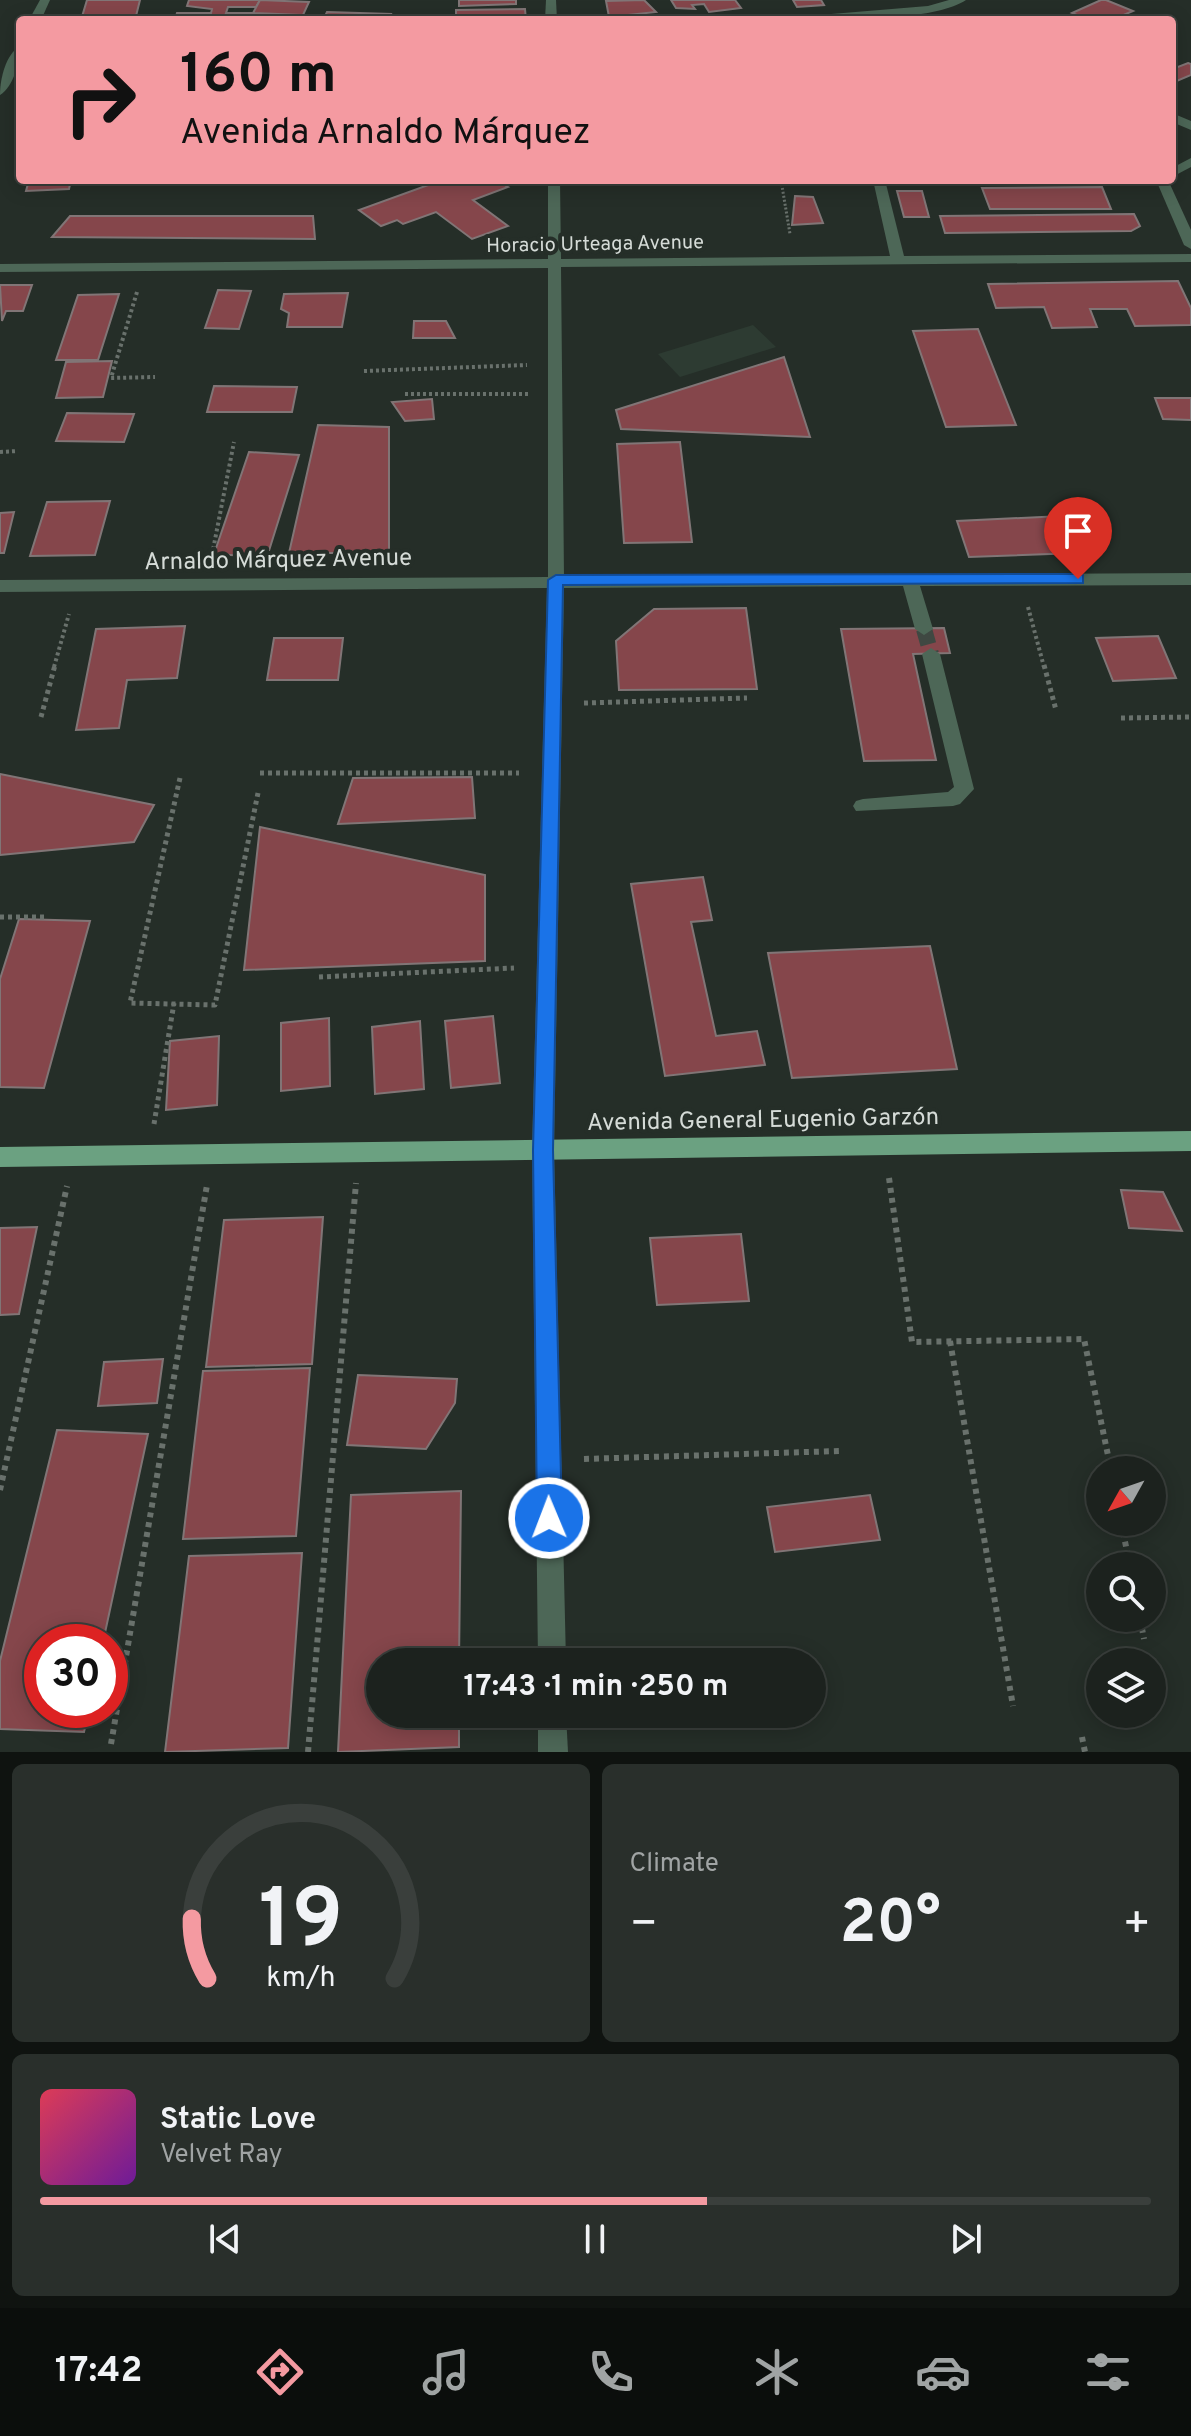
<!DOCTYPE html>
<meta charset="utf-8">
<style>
body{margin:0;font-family:Overpass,sans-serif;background:#292f2b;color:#f1f3f6;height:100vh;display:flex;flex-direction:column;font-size:30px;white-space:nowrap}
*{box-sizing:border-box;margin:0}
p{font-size:26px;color:#a0a4a4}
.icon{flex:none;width:44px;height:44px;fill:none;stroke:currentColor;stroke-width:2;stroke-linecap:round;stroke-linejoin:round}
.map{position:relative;height:1752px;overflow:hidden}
.side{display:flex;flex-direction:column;gap:12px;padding:12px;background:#0f1310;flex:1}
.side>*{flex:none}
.top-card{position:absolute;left:16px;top:16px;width:1160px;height:168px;border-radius:8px;box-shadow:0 4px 20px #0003,0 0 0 2px #3a3f3c;background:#f49aa1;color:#111;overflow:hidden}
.needle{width:52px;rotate:230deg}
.fabs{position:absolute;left:1086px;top:1456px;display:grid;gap:16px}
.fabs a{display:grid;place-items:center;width:80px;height:80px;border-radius:50%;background:#1c221e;box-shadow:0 4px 20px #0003,0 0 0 2px #3a3f3c;font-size:40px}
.speed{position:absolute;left:24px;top:1624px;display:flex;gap:16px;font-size:40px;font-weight:700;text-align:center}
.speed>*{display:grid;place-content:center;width:104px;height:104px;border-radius:50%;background:#1c221e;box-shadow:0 4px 20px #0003,0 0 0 2px #3a3f3c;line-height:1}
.speed .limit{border:12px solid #d22;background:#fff;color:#111}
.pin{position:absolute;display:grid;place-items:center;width:68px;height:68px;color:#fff;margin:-82px -34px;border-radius:50% 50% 50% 0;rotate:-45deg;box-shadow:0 0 8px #0007}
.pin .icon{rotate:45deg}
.me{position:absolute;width:88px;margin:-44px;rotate:359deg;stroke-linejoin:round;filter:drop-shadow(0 0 6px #0008)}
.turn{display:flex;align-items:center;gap:28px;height:168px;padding:0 32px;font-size:36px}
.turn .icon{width:104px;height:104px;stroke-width:2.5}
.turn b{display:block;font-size:56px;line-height:68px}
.big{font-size:60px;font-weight:700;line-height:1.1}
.side .tile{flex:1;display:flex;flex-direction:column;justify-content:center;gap:12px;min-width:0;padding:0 28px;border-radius:12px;background:#292f2b}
.side .dial{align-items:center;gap:0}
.dial svg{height:208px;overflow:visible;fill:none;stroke:#3a3f3c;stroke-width:7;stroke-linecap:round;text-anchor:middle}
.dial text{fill:#f1f3f6;stroke:none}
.song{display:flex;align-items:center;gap:24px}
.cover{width:96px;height:96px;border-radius:12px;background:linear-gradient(135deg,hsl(350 70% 55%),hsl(280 70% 35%))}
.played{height:8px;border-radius:4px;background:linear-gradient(90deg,#f49aa1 60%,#3a3f3c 60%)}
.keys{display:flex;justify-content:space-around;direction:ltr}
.heat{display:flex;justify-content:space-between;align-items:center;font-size:44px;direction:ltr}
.side .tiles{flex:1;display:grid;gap:12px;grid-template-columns:1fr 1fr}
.tile:last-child{grid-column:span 2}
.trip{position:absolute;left:366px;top:1648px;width:460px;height:80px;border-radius:40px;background:#1c221e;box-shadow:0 4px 20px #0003,0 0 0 2px #3a3f3c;font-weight:700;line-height:80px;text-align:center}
.dock{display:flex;height:128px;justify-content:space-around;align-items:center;background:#0b0e0c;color:#a0a4a4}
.dock .icon{width:56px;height:56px}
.dock .selected{color:#f49aa1}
.dock b{font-size:36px;color:#f1f3f6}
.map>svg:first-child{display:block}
.built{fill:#2d3b32}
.building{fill:#85464b;stroke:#817576;stroke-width:2}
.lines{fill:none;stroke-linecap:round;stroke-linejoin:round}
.minor-tunnel{stroke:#3f4842;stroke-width:16;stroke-dasharray:16 8;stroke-linecap:butt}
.path-far3{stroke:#69716c;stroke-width:3;stroke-dasharray:2 2;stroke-linecap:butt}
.path-far2{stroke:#69716c;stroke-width:4;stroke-dasharray:3 3;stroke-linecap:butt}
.path-far1{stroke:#69716c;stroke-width:5;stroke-dasharray:4 4;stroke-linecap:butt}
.path{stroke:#69716c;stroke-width:6;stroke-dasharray:5 5;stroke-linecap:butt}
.minor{fill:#4d6757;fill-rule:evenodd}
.major{fill:#6ba181;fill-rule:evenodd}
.route{fill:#1a73e8;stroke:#114b97;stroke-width:2}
.labels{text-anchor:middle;stroke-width:8;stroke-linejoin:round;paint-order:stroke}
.far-street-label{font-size:20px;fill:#d5dbd7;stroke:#252e28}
.street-label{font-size:24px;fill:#d5dbd7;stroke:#252e28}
</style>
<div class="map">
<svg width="1191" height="1752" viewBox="0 0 1191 1752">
<rect width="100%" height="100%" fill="#252e28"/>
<path class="built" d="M753,325L776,347L680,377L658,354Z"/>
<g class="building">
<path d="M87,0H140L135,20H81Z"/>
<path d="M189,0H260L256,7H228L226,13H253L252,20H175L177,13H211L212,9L187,6Z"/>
<path d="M260,0L309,2L303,15L253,13Z"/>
<path d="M459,0H516V4L459,6Z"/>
<path d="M644,0L656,12L609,17L606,1Z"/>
<path d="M671,0H735L741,8L709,12L704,4L692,5L695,9L676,8Z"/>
<path d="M793,0H821L824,5L797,7Z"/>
<path d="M1101,0H1106L1133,11L1112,20H1089L1072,13Z"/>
<path d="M525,9L526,20H456V10Z"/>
<path d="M327,12L391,14L389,20H323Z"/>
<path d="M1188,63L1191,64V75L1172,83V65L1178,67Z"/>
<path d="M29,180H71L69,189L26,191Z"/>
<path d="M442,180H508L501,183L508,187L473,200L508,226L472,239L436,212L403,224L397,220L381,226L359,210Z"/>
<path d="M1102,187L1111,209H990L982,188Z"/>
<path d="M897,191H922L929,217H904Z"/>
<path d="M795,196L813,197L823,223L792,225Z"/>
<path d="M1134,214L1140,226L1131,231L945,233L940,216Z"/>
<path d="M70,216H313L315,239L52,237Z"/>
<path d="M1178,281L1191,308V325L1135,326L1127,309H1090L1097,327L1052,328L1044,307L996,308L988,284Z"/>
<path d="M0,285H32L23,311H6L2,321Z"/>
<path d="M218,290L251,291L239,329L205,328Z"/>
<path d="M348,293L342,327H287L289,313L281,309L284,294Z"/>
<path d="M119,294L98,360H56L78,295Z"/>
<path d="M414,321H446L455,338H413Z"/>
<path d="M978,329L1016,425L946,427L913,331Z"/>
<path d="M784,357L810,437L621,429L616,410Z"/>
<path d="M112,361L103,397L56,398L66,362Z"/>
<path d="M214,386L297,387L292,412H207Z"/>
<path d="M1155,398H1191V420L1163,419Z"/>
<path d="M432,399L434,419L405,421L392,402Z"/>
<path d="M67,413L134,414L124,442L56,441Z"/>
<path d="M318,425L389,427V553H289Z"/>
<path d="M680,442L692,542L624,543L617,444Z"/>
<path d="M249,452L299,455L267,557L214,554Z"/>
<path d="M110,501L95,555L30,556L47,502Z"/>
<path d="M14,512L4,553H0V513Z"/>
<path d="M1062,516L1077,553L969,557L957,521Z"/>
<path d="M746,608L757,689L619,690L616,641L654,609Z"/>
<path d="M185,626L177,678L127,680L119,728L76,730L96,629Z"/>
<path d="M944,628L950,653L913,654L936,760L864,761L841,629Z"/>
<path d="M1158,636L1176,678L1113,681L1096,638Z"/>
<path d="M274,638H343L338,680H267Z"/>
<path d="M0,774L154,805L134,842L0,855Z"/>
<path d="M472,777L475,818L338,824L353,778Z"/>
<path d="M260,827L485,875V961L244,970Z"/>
<path d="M703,877L712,920L691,922L716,1036L757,1031L765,1065L665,1076L631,884Z"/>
<path d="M19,919L90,921L44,1088L0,1087V979Z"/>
<path d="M930,946L957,1069L792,1078L768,953Z"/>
<path d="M493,1016L500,1083L451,1088L445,1021Z"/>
<path d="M329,1018L330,1086L281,1091V1023Z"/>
<path d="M420,1021L424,1089L375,1094L372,1027Z"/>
<path d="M219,1036L217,1105L166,1110L170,1041Z"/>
<path d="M1121,1190L1163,1192L1182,1231L1129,1228Z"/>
<path d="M323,1217L312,1364L206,1367L224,1220Z"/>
<path d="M37,1227L19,1314L0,1315V1228Z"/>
<path d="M741,1234L749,1301L657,1305L650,1238Z"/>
<path d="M163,1359L157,1403L98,1406L104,1362Z"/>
<path d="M310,1368L296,1536L183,1539L203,1371Z"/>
<path d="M358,1375L457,1379L455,1403L426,1449L347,1445Z"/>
<path d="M57,1430L148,1434L103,1642H42V1710H89L84,1732L0,1729V1661Z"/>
<path d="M461,1491L459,1662H380V1714H459V1747L338,1752L351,1495Z"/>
<path d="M870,1495L880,1540L775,1552L767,1507Z"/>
<path d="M302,1553L288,1748L165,1752L189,1556Z"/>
</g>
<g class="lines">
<path class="minor-tunnel" d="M924,629L931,654"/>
<path class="path-far3" d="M781,180L790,234"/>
<g class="path-far2">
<path d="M137,292L111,378L155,377"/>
<path d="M364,371L527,365"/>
<path d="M405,394H528"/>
<path d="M0,452L18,451"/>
<path d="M212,555L234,442"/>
<path d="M1028,607L1044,667"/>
<path d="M54,667L69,614"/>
</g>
<g class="path-far1">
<path d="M1044,665L1056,710"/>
<path d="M584,703L747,698"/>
<path d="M41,717L55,665"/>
<path d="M1121,718L1191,717"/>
<path d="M260,773H519"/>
<path d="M180,778L130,1003L215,1005L258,793"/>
<path d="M0,917H46"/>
<path d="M319,977L514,968"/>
<path d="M154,1124L174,1003"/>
</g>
<g class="path">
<path d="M889,1178L912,1342L1084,1339L1111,1470"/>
<path d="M950,1341L1013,1706"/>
<path d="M584,1459L839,1451"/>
<path d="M0,1490L67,1186"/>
<path d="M1121,1522L1130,1566"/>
<path d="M1140,1618L1144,1639"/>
<path d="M1082,1737L1085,1752"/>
<path d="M111,1744L207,1185"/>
<path d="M308,1752L356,1183"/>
</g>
<g class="minor">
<path d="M40,0H50L41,20H29Z"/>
<path d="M546,0H556L557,20H545Z"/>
<path d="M949,0H966C933,22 831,20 789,20L795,17L928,6Z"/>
<path d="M20,46C20,61 14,86 0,95C0,78 6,54 20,46Z"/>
<path d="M1172,113L1191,121V130L1172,122Z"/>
<path d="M1191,158V167L1172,177V168Z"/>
<path d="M548,180H560L561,259L890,256L873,180H885L904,256L1191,254V262L561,267L564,577L1191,573V585L920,586L933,629L924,635L915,629L903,586L564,588L554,1150L566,1662H538L532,1150L547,588L0,592V580L548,577V268L0,272V264L548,259Z"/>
<path d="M1156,180H1168L1191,230V249L1184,245Z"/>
<path d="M931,648L940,654L974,789L960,804L953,806L856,811L853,806L856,801L863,799L948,792L954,787L922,654Z"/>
<path d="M538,1714H566L568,1752H538Z"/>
</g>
<path class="major" d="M1191,1131V1151L0,1167V1147Z"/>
</g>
<path class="route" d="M1078,574L1083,575V583L563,585L553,1150L562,1518L558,1526L549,1530L541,1526L537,1518L533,1150L548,580L556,575Z"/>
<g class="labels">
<g class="far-street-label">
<text transform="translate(595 243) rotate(-1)" y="7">Horacio Urteaga Avenue</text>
</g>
<g class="street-label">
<text transform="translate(278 559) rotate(-1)" y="8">Arnaldo Márquez Avenue</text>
<text transform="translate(763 1119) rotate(-1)" y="8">Avenida General Eugenio Garzón</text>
</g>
</g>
</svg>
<div class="fabs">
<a><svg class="needle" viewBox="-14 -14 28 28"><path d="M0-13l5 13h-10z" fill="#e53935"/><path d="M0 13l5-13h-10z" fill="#a0a4a4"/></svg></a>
<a><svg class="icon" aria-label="search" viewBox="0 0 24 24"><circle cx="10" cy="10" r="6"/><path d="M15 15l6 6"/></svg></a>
<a><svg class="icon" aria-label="layers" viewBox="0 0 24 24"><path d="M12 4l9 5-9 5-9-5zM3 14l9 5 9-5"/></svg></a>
</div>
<div class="speed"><div class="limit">30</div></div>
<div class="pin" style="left:1078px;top:579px;background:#d93025"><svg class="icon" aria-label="arrive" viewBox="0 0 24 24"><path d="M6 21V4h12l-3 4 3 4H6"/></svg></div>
<svg class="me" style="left:549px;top:1518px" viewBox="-20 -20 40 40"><circle r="17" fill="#1a73e8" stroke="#fff" stroke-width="3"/><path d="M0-11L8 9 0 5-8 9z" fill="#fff"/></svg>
<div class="trip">17:43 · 1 min · 250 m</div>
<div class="top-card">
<div class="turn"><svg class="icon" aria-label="right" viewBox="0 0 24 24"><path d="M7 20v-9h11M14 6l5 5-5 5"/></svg><div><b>160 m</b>Avenida Arnaldo Márquez</div></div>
</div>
</div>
<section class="side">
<div class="tiles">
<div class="tile dial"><svg viewBox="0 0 100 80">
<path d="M14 69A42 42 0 1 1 86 69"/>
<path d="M14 69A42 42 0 0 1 8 46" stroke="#f49aa1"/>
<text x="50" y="56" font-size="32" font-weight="700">19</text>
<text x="50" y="72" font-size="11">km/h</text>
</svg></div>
<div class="tile"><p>Climate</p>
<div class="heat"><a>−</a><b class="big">20°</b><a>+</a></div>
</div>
<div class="tile">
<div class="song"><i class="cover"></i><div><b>Static Love</b><p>Velvet Ray</p></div></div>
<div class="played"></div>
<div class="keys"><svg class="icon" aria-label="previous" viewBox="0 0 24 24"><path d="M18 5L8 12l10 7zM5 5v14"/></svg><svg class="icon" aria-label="pause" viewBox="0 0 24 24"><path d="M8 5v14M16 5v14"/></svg><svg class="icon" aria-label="next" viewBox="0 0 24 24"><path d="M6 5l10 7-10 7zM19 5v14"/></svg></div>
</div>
</div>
</section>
<nav class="dock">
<b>17:42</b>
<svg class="icon selected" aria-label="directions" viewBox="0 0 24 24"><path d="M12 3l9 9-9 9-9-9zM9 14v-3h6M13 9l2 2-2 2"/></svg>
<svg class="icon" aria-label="music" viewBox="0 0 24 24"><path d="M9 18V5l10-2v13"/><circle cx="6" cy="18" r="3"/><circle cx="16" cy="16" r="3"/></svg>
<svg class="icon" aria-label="phone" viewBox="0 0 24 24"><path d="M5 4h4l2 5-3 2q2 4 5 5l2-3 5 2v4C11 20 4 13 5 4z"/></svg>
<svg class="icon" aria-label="climate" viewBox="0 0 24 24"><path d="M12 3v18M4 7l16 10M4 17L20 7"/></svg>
<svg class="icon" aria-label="car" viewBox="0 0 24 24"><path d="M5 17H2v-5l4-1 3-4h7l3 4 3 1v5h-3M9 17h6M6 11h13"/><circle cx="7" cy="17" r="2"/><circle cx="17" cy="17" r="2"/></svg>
<svg class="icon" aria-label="filters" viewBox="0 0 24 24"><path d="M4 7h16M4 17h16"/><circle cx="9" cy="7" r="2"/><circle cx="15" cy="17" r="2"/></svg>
</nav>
